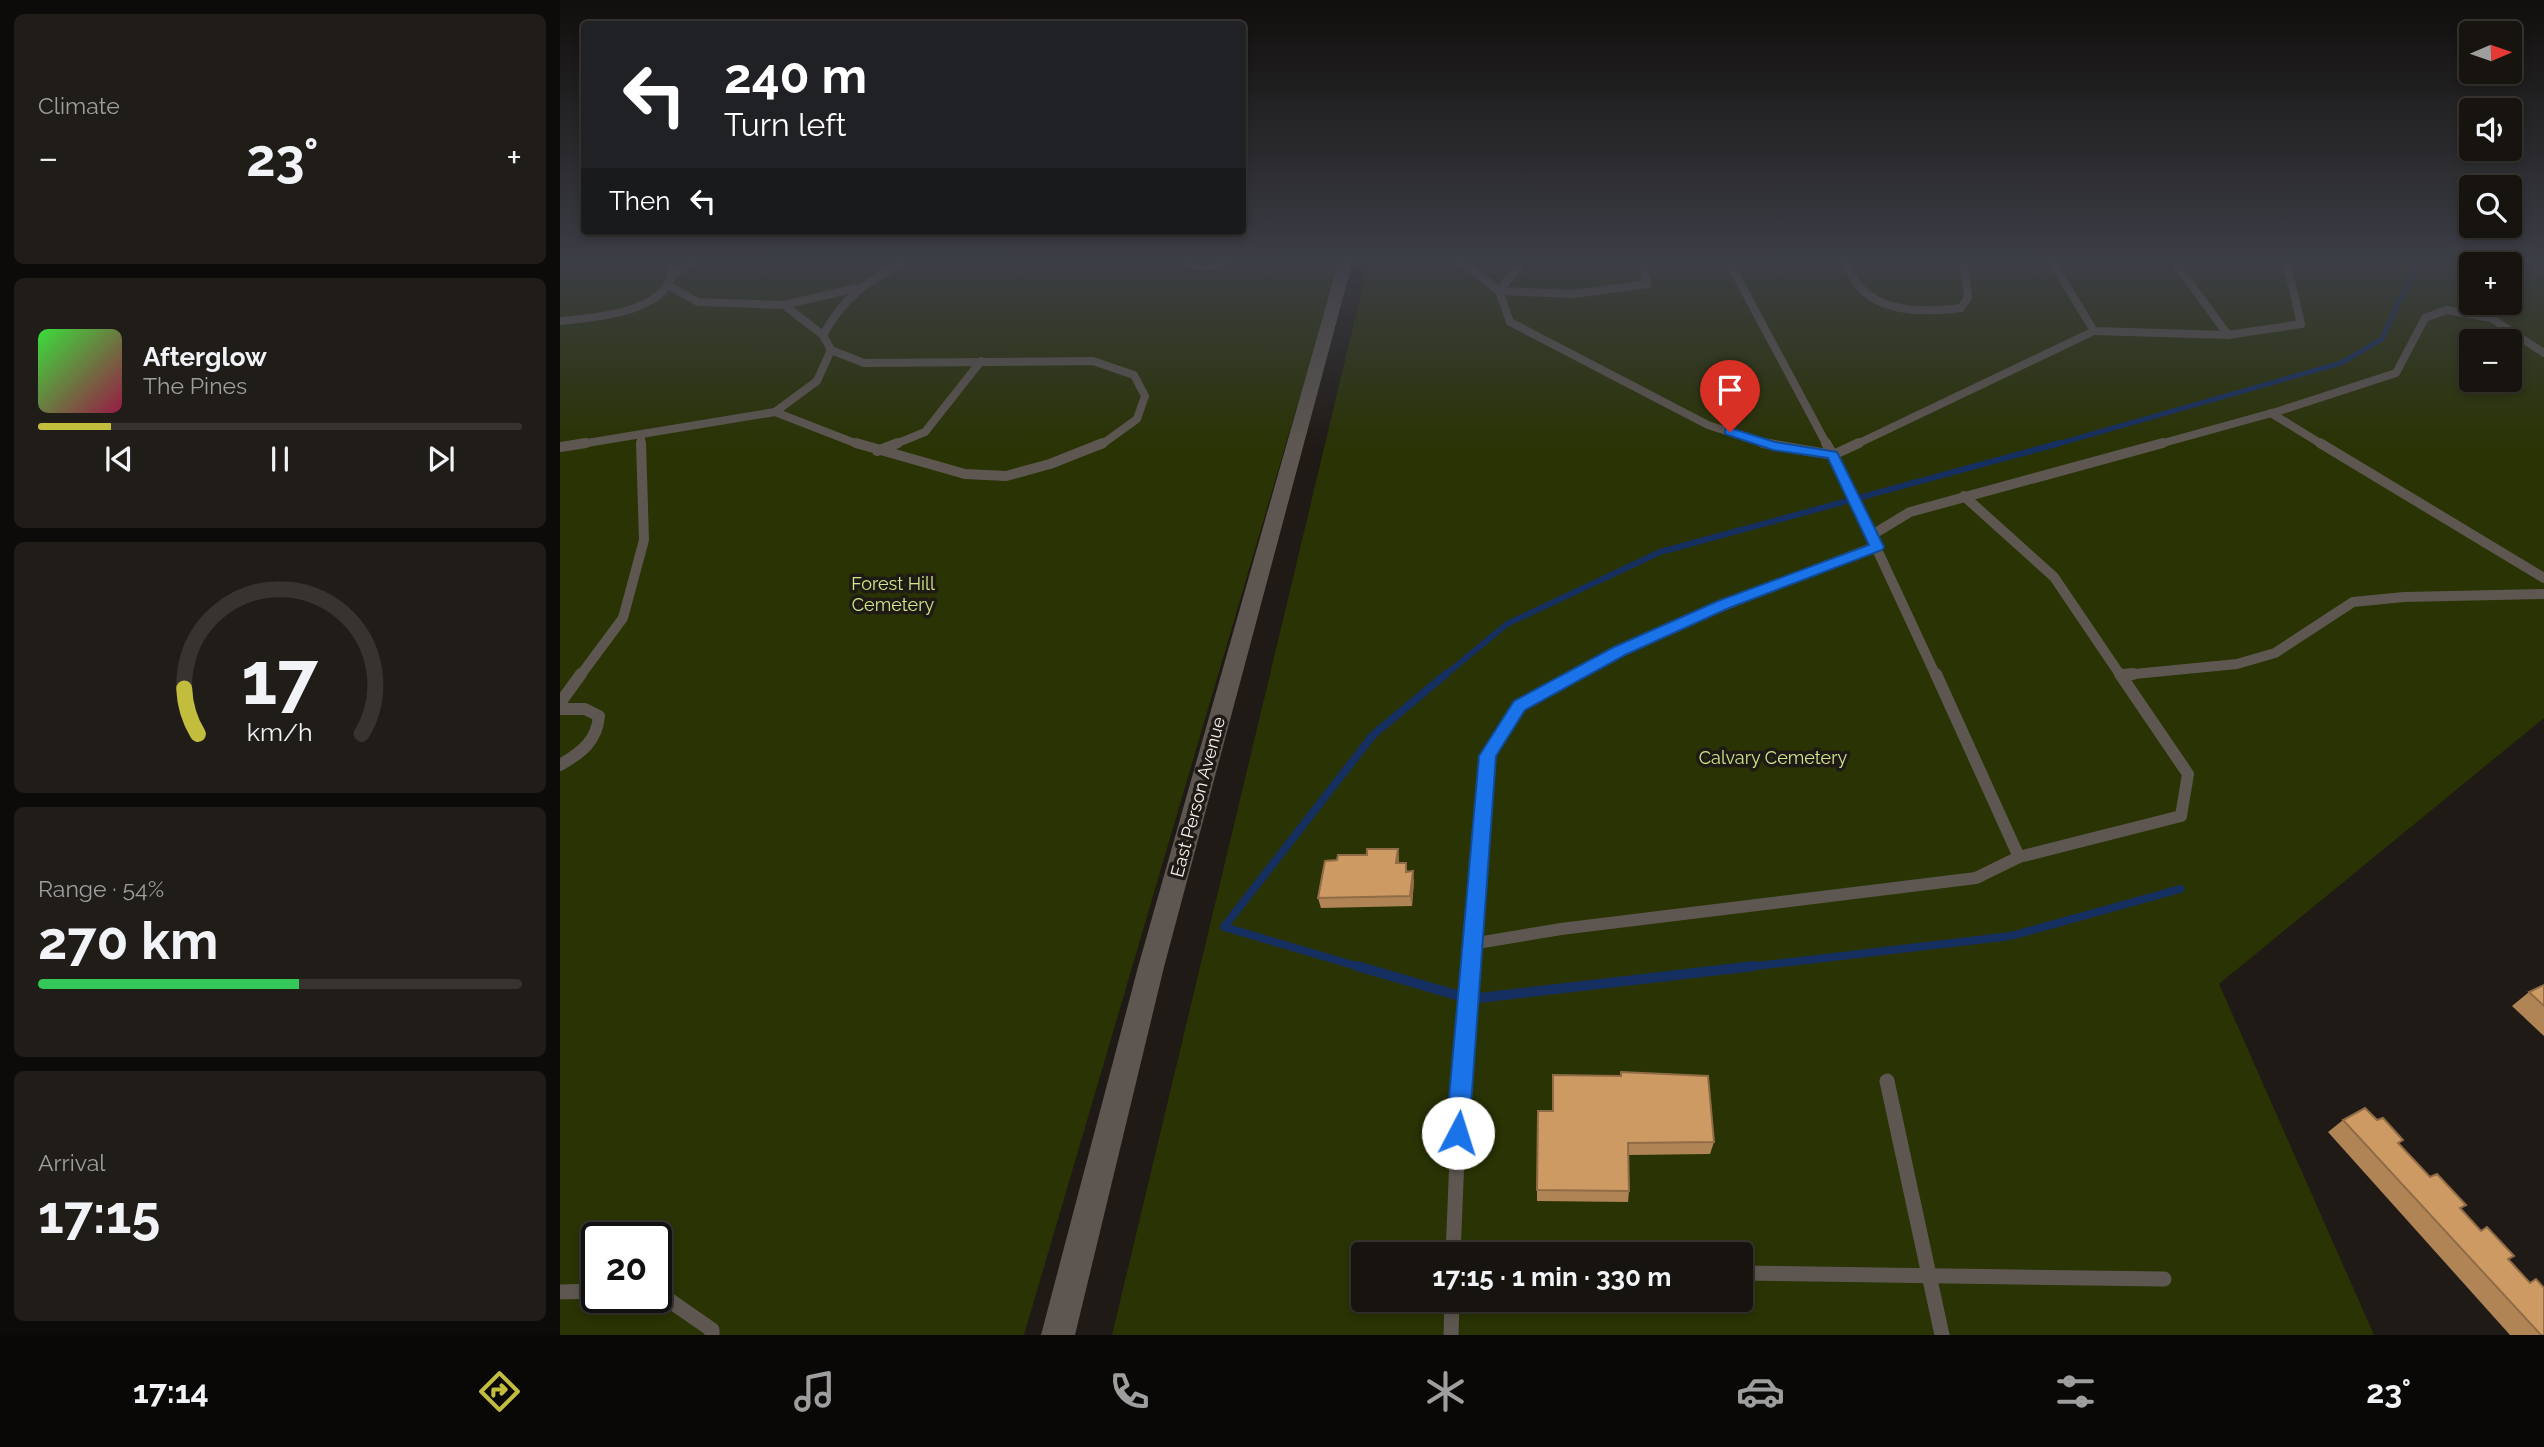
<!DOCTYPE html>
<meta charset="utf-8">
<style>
body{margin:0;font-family:Raleway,sans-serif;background:#201d19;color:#f1f3f6;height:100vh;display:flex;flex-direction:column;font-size:26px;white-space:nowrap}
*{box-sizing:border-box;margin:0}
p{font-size:23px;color:#9e9e9f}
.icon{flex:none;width:38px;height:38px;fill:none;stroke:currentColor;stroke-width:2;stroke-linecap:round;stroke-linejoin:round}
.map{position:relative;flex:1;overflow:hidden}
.side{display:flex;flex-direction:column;gap:14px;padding:14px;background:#0d0b09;width:560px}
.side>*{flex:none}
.guide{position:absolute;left:21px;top:21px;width:665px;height:214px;border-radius:7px;box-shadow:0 4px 10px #0003,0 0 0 2px #363330;background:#202124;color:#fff;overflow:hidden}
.needle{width:46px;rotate:88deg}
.controls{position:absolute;left:1899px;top:21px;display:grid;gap:14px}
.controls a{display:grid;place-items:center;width:63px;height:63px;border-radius:7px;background:#171410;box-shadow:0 4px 10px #0003,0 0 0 2px #363330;font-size:35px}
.speed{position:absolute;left:21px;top:1222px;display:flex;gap:14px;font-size:35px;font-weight:700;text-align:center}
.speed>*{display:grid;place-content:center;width:91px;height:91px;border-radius:50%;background:#171410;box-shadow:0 4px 10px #0003,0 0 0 2px #363330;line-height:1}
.speed .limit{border:4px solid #111;border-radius:10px;background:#fff;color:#111}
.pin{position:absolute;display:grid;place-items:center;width:60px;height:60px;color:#fff;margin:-72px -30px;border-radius:50% 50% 50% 0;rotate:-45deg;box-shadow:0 0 7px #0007}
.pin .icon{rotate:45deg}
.me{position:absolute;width:77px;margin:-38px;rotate:5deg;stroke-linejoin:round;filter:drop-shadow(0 0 5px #0008)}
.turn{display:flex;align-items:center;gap:24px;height:147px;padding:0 28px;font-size:32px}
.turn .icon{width:91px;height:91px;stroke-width:2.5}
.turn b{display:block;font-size:49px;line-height:60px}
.then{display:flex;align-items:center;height:66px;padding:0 28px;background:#0003;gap:14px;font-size:26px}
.big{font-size:52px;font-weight:700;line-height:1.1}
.side .card{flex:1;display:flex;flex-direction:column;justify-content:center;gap:10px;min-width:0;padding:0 24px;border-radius:10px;background:#201d19}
.side .dial{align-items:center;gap:0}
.dial svg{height:182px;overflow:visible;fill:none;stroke:#363330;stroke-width:7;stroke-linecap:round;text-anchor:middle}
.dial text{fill:#f1f3f6;stroke:none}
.song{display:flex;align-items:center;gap:21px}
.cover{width:84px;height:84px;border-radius:10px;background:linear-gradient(135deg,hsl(120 70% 55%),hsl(340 70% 35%))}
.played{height:7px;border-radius:4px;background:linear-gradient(90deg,#c3bd3e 15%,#363330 15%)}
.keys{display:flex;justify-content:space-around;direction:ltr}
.heat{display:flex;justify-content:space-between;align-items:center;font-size:38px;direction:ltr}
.charge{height:10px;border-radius:5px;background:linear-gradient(90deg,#34c759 54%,#363330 0)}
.trip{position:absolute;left:791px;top:1242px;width:402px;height:70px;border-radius:7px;background:#171410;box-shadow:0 4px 10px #0003,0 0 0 2px #363330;font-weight:700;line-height:70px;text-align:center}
.menu{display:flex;height:112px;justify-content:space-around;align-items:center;background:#090806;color:#9e9e9f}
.menu .icon{width:49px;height:49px}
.menu .active{color:#c3bd3e}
.menu b{font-size:32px;color:#f1f3f6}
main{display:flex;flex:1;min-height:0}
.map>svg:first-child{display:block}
.green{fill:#293303;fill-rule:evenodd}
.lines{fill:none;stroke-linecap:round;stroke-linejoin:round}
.stream-far3{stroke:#162f61;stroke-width:5}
.stream-far2{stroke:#162f61;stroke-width:6}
.stream-far1{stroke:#162f61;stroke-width:8}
.stream{stroke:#162f61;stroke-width:10}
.lane-far3{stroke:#5e5751;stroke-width:8}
.lane-far2{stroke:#5e5751;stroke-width:10}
.lane-far1{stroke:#5e5751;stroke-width:12}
.lane{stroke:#5e5751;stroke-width:15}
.street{fill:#5e5751;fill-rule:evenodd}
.wall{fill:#b18456}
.shaded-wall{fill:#906c46}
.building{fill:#ce9a64;stroke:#906c46;stroke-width:2}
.route{fill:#1a73e8;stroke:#114b97;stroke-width:2}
.labels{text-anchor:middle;stroke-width:7;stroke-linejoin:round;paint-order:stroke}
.park-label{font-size:18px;fill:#cfe787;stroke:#1f1a15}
.street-label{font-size:18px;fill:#f5f1ee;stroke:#1f1a15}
</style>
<main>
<section class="side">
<div class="card"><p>Climate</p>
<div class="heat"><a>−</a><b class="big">23°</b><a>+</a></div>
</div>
<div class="card">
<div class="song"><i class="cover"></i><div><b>Afterglow</b><p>The Pines</p></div></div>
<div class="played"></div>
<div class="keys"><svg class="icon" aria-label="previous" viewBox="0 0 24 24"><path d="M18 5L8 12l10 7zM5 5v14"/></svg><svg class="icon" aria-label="pause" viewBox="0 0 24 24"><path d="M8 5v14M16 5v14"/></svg><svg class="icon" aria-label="next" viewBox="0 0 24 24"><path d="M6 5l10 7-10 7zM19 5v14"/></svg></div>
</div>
<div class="card dial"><svg viewBox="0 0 100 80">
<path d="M14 69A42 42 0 1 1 86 69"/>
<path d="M14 69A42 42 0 0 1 8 49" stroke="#c3bd3e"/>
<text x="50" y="56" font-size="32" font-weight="700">17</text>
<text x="50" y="72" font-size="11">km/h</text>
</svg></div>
<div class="card"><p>Range · 54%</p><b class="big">270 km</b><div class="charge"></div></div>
<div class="card"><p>Arrival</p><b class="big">17:15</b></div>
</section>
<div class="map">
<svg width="1984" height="1335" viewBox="0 0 1984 1335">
<rect width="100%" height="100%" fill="#1f1a15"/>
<g class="green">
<path d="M0,260H780L464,1335H0ZM37,1237H96V1297H37Z"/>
<path d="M809,260H1984V718L1659,984L1814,1335H552ZM1911,264H1950V303H1911ZM1911,341H1950V380H1911ZM803,1255H1181V1300H803Z"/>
</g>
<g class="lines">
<path class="stream-far3" d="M1494,445L1781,363L1822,339L1858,260"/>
<path class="stream-far2" d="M884,676L947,624L1100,552L1500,443"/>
<g class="stream-far1">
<path d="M803,968L664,927L813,735L886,674"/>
<path d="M1179,968L1451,936L1620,889"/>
</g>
<path class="stream" d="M797,966L910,999L1194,966"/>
<g class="lane-far3">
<path d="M107,260L111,264L112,275"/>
<path d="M624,260C638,270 654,268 669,260"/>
<path d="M899,260L939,291L950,322L1148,425L1209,445"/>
<path d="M964,260L939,291L1013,294L1087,284L1081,260"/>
<path d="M1168,260L1267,445"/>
<path d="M1283,260C1289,269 1293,280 1301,288C1324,314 1370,312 1401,308L1408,297L1403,260"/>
<path d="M1491,260L1534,331L1668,335L1741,324L1726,260"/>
<path d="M1613,260L1668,335"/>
<path d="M109,286L138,302L224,305L263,335"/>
<path d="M224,305L296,288"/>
<path d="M0,321C33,318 102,313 112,275L135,260"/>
<path d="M271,350L304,363L533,361L574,375L585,396L577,419L541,445"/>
<path d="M215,412L300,445"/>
<path d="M1711,413L1763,445"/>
<path d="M81,435V445"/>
<path d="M15,445L215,412L257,381L271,350L263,335C285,295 308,281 348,260"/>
<path d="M333,445L365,432L421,361"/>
<path d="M1295,445L1534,331"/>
<path d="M1596,445L1719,411L1836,373L1865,318L1886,310L1931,318L1984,353"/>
</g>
<g class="lane-far2">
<path d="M296,443L405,474L446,476L490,464L543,443"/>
<path d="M1203,443L1273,455L1376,676"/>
<path d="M1266,443L1273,455L1299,443"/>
<path d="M1760,443L1984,578"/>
<path d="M0,447L26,443"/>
<path d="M317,451L338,443"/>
<path d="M1404,496L1494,577L1561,676"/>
<path d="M1312,535L1350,512L1603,443"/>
<path d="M1564,675L1677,664L1715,653L1793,602L1844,597L1984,594"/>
<path d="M20,676L63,618L84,540L81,443"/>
<path d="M1013,676C1110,623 1214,586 1317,546"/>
</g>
<g class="lane-far1">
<path d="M1376,674L1459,857L1621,816L1628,774L1560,674"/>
<path d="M1564,675L1573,674"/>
<path d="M0,703L21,674"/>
<path d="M0,709H25L39,716C37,741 21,753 0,765"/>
<path d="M911,944L927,756L960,705L1017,674"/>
<path d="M912,968L911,944L1001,929L1416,878L1459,857"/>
</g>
<g class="lane">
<path d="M1327,1081L1382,1335"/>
<path d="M893,1255L898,1133L912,966"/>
<path d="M1181,1273L1604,1279"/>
<path d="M96,1291L152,1330V1335"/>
<path d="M0,1292L37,1291"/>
<path d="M891,1335L892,1300"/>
</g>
<path class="street" d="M779,260H793L604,967L515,1335H481L578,967Z"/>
</g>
<g class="wall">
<path d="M838,849L839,863L848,871L854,881L852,906L761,908L758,898L807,855Z"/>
<path d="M1984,985V1036L1952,1006L1969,992Z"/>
<path d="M993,1111L1154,1142L1150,1154L1068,1155L1069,1191L1068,1202L977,1201V1190Z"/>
<path d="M1783,1120H1817L1970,1283L1976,1279L1984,1335H1950L1768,1132Z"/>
</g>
<g class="shaded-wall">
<path d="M838,849L839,859L838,873L836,863Z"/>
<path d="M853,871L854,881L852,906L850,896Z"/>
</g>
<g class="building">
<path d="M807,849H838L836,863H846V872L853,871L850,896L758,898L765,861L777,860L778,855H807Z"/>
<path d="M1984,985V1006L1969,992Z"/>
<path d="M1061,1072L1148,1076L1154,1142L1068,1143L1069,1191L977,1190L978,1111H993V1075L1061,1076Z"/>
<path d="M1805,1108L1817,1120L1823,1118L1843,1140L1838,1143L1870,1177L1877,1174L1906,1205L1900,1208L1921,1231L1927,1227L1954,1256L1948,1259L1970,1283L1976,1279L1984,1288V1335H1981L1783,1120Z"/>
</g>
<linearGradient id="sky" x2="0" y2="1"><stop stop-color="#110e0c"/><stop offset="0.58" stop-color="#3c3e46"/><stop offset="1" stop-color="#3c3e46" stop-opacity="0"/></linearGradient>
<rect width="1984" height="447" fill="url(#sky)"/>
<path class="route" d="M1170,428L1215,442L1277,452L1324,547L1322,550L1169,608L1065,655L965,710L936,756L909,1133L906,1141L898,1145L890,1141L886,1133L919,756L954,701L1054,647L1158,601L1309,545L1268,458L1213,450L1165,434V429Z"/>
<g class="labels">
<g class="park-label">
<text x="333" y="590">Forest Hill<tspan x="333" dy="21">Cemetery</tspan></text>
<text x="1213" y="764">Calvary Cemetery</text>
</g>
<g class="street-label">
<text transform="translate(638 797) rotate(-75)" y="6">East Person Avenue</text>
</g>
</g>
</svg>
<div class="controls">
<a><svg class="needle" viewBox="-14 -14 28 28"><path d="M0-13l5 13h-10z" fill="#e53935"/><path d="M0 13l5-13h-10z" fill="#9e9e9f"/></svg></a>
<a><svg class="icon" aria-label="sound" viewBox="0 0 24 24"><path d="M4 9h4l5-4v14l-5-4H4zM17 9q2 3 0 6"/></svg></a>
<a><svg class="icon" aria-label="search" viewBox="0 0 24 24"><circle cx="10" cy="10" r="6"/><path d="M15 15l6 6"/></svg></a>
<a>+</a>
<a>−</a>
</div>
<div class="speed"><div class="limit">20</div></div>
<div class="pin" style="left:1170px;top:432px;background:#d93025"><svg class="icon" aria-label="arrive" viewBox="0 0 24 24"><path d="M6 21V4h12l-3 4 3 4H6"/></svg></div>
<svg class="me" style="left:898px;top:1133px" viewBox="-20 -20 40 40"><circle r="19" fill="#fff"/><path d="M0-13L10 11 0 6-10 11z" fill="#1a73e8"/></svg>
<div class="trip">17:15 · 1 min · 330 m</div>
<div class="guide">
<div class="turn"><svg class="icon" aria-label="left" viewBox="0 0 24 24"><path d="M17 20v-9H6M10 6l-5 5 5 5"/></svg><div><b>240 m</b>Turn left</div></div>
<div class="then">Then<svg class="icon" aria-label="left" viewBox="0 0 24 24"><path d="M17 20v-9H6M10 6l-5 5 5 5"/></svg></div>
</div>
</div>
</main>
<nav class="menu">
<b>17:14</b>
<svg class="icon active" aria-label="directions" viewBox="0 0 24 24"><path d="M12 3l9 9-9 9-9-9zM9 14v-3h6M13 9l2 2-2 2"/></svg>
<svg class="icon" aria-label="music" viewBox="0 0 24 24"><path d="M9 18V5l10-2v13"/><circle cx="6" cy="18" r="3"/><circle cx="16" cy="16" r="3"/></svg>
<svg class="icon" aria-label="phone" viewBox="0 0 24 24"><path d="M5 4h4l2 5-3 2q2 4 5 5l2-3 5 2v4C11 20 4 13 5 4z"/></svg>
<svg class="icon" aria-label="climate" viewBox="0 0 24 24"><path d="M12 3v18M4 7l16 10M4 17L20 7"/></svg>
<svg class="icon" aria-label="car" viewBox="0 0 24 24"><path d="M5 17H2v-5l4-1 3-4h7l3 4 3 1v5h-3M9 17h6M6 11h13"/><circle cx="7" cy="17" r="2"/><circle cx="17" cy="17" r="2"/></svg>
<svg class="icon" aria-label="filters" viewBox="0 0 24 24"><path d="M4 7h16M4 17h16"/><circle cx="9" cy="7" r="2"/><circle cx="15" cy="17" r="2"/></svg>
<b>23°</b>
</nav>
